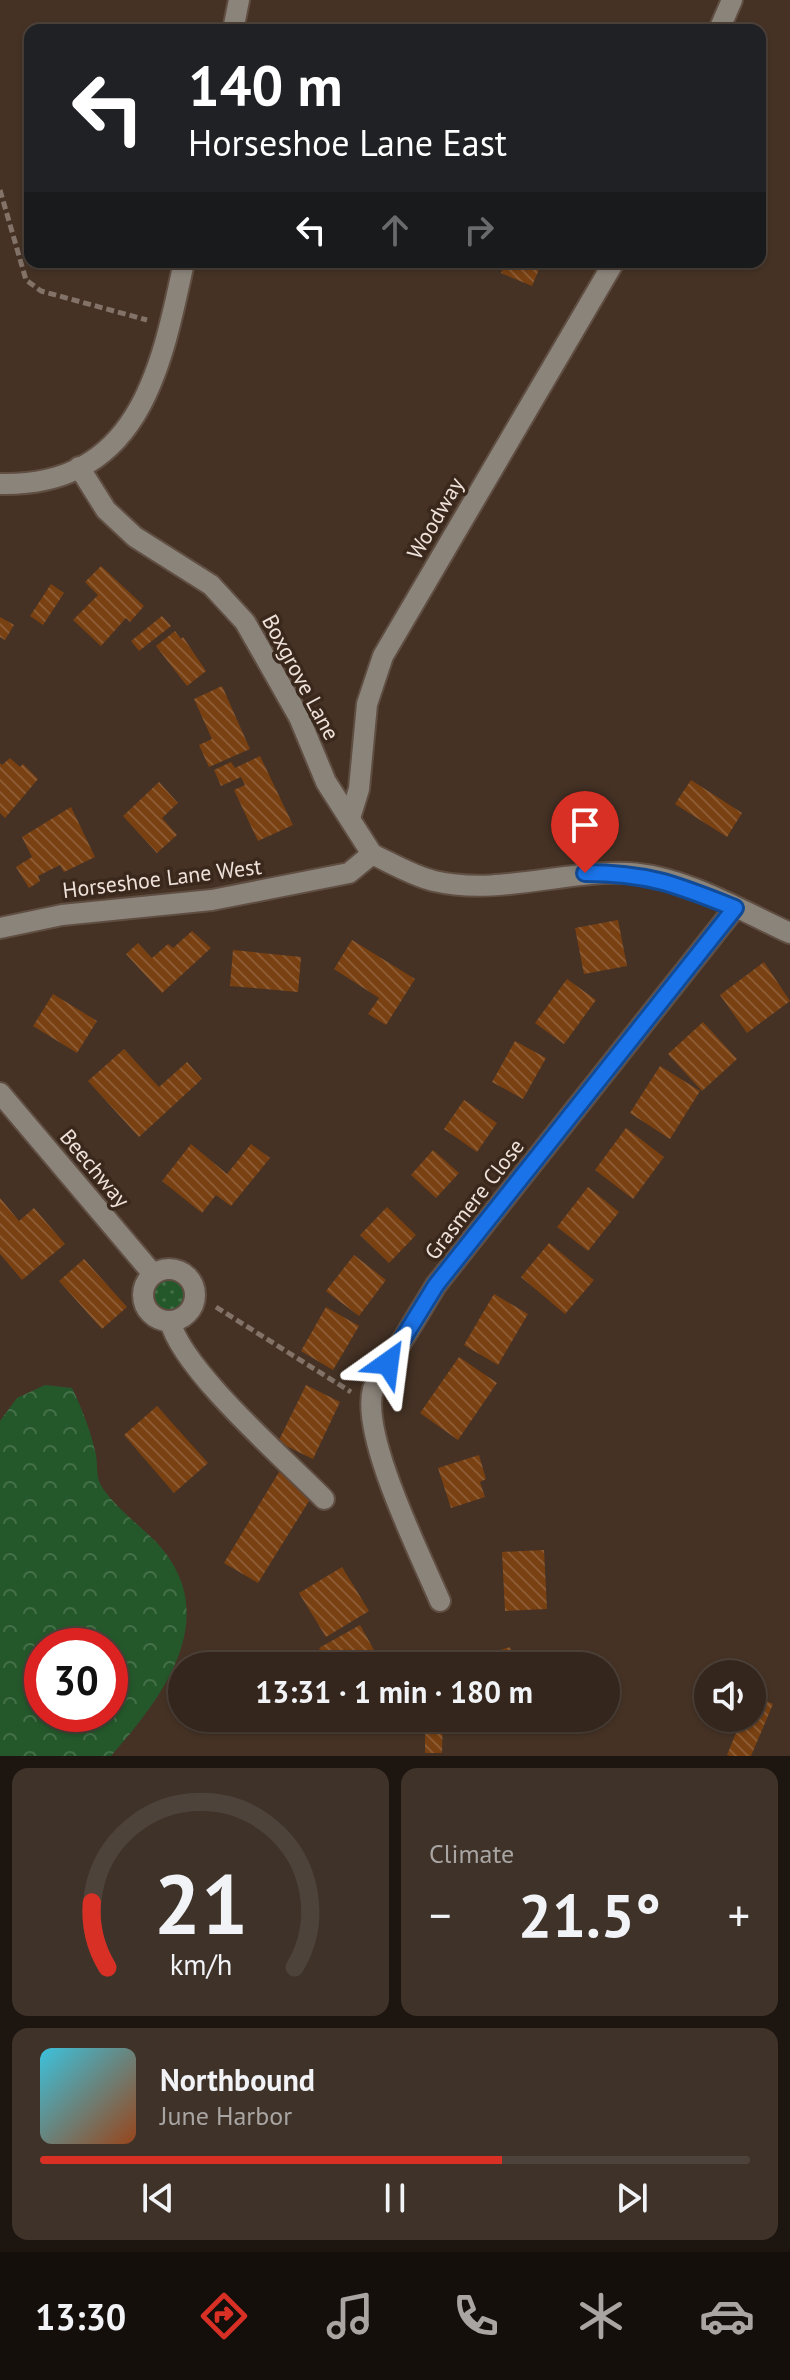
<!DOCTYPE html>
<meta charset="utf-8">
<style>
body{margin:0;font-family:"PT Sans",sans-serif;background:#3f3229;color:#f1f3f6;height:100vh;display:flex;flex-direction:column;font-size:30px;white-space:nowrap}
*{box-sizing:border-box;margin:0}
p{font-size:26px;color:#a9a5a3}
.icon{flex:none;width:44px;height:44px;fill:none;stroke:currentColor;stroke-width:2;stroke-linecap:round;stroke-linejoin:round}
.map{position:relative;height:1756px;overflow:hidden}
.details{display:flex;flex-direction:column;gap:12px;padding:12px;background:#1d150f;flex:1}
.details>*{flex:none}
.guide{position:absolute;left:24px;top:24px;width:742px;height:244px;border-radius:16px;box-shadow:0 2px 6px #0004,0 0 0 2px #4e433b;background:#202124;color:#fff;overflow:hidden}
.controls{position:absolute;left:694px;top:1660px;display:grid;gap:16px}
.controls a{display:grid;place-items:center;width:72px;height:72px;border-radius:50%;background:#34261c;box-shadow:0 2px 6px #0004,0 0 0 2px #4e433b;font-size:40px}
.speed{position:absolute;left:24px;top:1628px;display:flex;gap:16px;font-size:40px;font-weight:700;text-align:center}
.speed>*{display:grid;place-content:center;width:104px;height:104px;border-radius:50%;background:#34261c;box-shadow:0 2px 6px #0004,0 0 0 2px #4e433b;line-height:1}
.speed .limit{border:12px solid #d22;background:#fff;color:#111}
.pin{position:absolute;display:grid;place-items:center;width:68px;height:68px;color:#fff;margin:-82px -34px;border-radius:50% 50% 50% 0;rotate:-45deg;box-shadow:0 0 8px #0007}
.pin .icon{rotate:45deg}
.me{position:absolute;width:88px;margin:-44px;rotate:31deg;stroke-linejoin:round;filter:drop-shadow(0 0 6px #0008)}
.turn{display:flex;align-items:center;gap:28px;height:168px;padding:0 32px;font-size:36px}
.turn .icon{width:104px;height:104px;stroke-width:2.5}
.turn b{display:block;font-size:56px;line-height:68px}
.lanes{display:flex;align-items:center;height:76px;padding:0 32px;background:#0003;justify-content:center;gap:40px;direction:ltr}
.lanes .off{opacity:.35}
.big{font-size:60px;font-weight:800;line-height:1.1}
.details .widget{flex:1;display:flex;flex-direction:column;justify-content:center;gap:12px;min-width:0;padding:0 28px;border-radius:16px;background:#3f3229}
.details .dial{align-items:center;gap:0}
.dial svg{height:208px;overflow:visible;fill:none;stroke:#4e433b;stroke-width:7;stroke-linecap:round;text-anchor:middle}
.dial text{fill:#f1f3f6;stroke:none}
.song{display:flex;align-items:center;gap:24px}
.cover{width:96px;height:96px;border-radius:12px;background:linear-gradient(135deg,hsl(190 70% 55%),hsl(20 70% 35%))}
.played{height:8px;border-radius:4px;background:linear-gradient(90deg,#d93025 65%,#4e433b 65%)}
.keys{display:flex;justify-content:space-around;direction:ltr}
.heat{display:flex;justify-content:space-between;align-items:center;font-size:44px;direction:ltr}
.details .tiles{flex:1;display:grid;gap:12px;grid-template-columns:1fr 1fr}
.widget:last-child{grid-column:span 2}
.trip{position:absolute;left:168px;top:1652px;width:452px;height:80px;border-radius:40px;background:#34261c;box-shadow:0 2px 6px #0004,0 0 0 2px #4e433b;font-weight:800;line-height:80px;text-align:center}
.menu{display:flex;height:128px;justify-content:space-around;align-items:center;background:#150f0b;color:#a9a5a3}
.menu .icon{width:56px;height:56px}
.menu .selected{color:#d93025}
.menu b{font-size:36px;color:#f1f3f6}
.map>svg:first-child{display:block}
.grass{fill:url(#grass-dots)}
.forest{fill:url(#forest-crowns);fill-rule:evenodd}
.building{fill:url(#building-back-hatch)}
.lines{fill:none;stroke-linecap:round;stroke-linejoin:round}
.minor-casing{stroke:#604e42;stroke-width:24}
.path{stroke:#827267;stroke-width:5;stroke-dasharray:8 4;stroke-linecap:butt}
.minor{stroke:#8b847b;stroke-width:20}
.route-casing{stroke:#114b97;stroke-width:20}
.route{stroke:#1a73e8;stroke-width:14}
.labels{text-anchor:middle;stroke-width:7;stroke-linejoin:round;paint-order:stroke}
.street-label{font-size:22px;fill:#eee2da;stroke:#3a281c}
</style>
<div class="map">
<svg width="790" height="1756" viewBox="0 0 790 1756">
<defs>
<pattern id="grass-dots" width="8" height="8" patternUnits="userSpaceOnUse" patternTransform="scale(2)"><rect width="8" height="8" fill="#24582b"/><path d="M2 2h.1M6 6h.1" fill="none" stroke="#447049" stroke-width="1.8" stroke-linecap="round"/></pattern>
<pattern id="forest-crowns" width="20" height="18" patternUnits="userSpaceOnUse" patternTransform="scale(2)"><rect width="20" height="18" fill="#24582b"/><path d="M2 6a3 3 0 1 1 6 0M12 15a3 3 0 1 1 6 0" fill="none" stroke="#447049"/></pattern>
<pattern id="building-back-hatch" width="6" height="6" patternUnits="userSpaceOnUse" patternTransform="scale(2)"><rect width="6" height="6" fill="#794011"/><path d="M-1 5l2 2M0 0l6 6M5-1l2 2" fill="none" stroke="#8c5b33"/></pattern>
</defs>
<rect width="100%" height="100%" fill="#453225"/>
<circle class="grass" cx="170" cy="1295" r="17"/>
<path class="forest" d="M45,1385L72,1388C82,1409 90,1429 95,1451C98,1461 96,1472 99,1481C106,1500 142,1527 157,1543C224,1616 164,1696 111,1756H0V1421L17,1398ZM42,1646H110V1714H42Z"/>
<g class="building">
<path d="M505,262H542L532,286L501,273Z"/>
<path d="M101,566L144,606L130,622L126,618L101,646L73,620L98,595L85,582Z"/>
<path d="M51,584L64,593L43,625L30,616Z"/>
<path d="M162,616L171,626L139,651L131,641Z"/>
<path d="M0,617L14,625L5,640L0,637Z"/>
<path d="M175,631L181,639L183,637L206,671L187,686L156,646Z"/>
<path d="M222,686L250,749L209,767L199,745L212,739L194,699Z"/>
<path d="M260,756L293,825L258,841L234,790L245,785L241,777L221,786L214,770L231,762L235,768Z"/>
<path d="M10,758L20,767L23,764L38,779L5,818L0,813V763L2,765Z"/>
<path d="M691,780L742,813L727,837L675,804Z"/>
<path d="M159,782L178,803L162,818L177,835L157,853L123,816Z"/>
<path d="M71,807L95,857L64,872L60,865L38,876L40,881L29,888L16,867L32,857L22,837Z"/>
<path d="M618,920L627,966L584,974L575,928Z"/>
<path d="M192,931L211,948L162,993L126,954L138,943L152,958L168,944L173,948Z"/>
<path d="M352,940L415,979L386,1025L368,1014L379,998L334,969Z"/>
<path d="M233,950L301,957L298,992L230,986Z"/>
<path d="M764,962L790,1001L747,1033L720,995Z"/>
<path d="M567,979L596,1000L564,1044L535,1023Z"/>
<path d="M53,994L97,1021L77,1053L33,1026Z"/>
<path d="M703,1022L737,1059L702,1091L668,1054Z"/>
<path d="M515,1041L546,1058L523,1099L492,1082Z"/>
<path d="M124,1049L159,1087L187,1062L202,1079L139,1137L88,1081Z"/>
<path d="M660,1066L700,1091L670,1139L630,1113Z"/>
<path d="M464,1100L497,1123L477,1152L444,1129Z"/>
<path d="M626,1128L664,1157L633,1199L595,1170Z"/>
<path d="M191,1144L227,1174L251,1144L270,1158L231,1206L216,1195L202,1213L162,1181Z"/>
<path d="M433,1150L459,1173L436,1198L411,1175Z"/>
<path d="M588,1187L619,1212L588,1251L557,1227Z"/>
<path d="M0,1198L19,1221L34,1208L65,1244L22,1280L0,1254Z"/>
<path d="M387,1207L416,1235L389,1263L360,1235Z"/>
<path d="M549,1243L594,1280L565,1314L521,1277Z"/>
<path d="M354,1255L386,1280L359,1316L326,1291Z"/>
<path d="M84,1259L127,1307L102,1329L59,1281Z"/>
<path d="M494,1294L528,1314L498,1365L464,1345Z"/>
<path d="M326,1307L359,1326L333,1370L301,1351Z"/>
<path d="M459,1357L497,1383L458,1440L420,1413Z"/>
<path d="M306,1385L340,1402L313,1459L278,1442Z"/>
<path d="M157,1406L208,1463L174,1493L124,1435Z"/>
<path d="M479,1455L486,1479L480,1482L485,1497L451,1508L438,1468Z"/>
<path d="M279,1472L314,1493L258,1583L224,1563Z"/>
<path d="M544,1550L547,1609L505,1611L502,1552Z"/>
<path d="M342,1567L369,1611L326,1637L299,1593Z"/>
<path d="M360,1625L383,1666H329L319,1648Z"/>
<path d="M510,1647L516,1666H461L460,1662Z"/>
<path d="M752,1695L773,1704L751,1756H730L727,1755L736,1733L716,1725L719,1718H752Z"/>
<path d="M384,1718H443L442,1753H425V1724H381Z"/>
</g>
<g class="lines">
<g class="minor-casing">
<g id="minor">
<path d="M233,30L239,0"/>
<path d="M719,30L732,0"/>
<path d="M79,467L106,510L135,537L211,585L245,622L299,717L326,782L372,854"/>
<path d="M0,484C138,487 161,371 184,262"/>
<path d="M350,818L359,789L367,704L383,656L614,262"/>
<path d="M372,854C391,863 413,876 434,881C499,896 564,870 629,873C684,876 742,911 790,933"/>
<path d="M0,928L62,915L212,900L349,873L372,854"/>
<path d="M0,1093L153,1274"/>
<circle cx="169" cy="1295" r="26"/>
<path d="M170,1321C182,1370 286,1460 324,1499"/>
<path d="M440,1601C420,1554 360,1435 373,1389L436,1285L735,908"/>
</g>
</g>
<g class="path">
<path d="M0,190L26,280L41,291L147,320"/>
<path d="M216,1307L351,1392"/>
</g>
<use href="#minor" class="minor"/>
</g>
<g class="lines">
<g class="route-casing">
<path id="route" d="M388,1363L436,1285L735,908C677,885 649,873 585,873"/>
</g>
<use href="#route" class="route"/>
</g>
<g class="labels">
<g class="street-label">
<text transform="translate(435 518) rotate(-60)" y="8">Woodway</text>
<text transform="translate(301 677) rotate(62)" y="8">Boxgrove Lane</text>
<text transform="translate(162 878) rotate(-7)" y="8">Horseshoe Lane West</text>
<text transform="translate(95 1168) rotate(50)" y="8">Beechway</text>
<text transform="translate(474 1199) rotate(-52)" y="8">Grasmere Close</text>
</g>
</g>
</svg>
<div class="controls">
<a><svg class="icon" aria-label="sound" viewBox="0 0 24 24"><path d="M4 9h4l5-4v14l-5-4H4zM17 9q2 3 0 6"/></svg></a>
</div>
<div class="speed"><div class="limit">30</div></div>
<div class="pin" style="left:585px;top:873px;background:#d93025"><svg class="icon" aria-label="arrive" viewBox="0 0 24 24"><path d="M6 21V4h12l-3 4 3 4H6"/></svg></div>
<svg class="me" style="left:388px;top:1363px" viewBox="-20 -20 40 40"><path d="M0-17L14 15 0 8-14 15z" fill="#1a73e8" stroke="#fff" stroke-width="4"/></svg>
<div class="trip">13:31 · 1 min · 180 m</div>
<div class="guide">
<div class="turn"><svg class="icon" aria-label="left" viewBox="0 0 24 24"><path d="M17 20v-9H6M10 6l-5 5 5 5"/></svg><div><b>140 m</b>Horseshoe Lane East</div></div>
<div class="lanes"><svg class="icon" aria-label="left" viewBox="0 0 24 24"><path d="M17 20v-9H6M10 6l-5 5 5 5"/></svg><svg class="icon off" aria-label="ahead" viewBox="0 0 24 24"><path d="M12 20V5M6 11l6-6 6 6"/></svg><svg class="icon off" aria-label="right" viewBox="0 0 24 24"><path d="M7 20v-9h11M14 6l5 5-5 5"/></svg></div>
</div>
</div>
<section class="details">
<div class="tiles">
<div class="widget dial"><svg viewBox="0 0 100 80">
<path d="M14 69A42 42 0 1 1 86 69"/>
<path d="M14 69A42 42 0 0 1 8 44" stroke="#d93025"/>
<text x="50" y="56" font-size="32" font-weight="700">21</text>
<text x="50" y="72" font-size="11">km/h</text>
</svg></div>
<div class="widget"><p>Climate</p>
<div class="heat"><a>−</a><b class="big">21.5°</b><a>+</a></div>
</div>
<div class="widget">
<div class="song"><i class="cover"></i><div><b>Northbound</b><p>June Harbor</p></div></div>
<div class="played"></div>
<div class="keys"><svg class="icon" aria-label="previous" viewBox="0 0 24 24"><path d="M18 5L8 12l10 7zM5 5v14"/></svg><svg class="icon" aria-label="pause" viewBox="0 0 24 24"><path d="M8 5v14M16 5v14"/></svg><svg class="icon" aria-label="next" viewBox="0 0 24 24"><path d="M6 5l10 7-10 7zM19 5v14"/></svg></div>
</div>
</div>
</section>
<nav class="menu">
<b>13:30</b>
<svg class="icon selected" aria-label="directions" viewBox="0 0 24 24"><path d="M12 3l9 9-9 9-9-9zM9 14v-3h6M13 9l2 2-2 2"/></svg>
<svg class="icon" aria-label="music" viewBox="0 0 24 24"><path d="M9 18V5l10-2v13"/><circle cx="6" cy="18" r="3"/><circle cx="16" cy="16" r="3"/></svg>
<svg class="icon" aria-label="phone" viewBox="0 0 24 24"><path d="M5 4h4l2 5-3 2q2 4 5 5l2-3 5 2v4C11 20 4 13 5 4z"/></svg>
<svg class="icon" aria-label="climate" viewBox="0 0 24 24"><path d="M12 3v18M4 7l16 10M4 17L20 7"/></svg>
<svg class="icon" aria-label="car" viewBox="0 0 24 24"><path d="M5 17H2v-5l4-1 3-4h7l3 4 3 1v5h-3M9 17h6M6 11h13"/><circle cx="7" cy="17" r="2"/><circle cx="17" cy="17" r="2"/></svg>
</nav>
